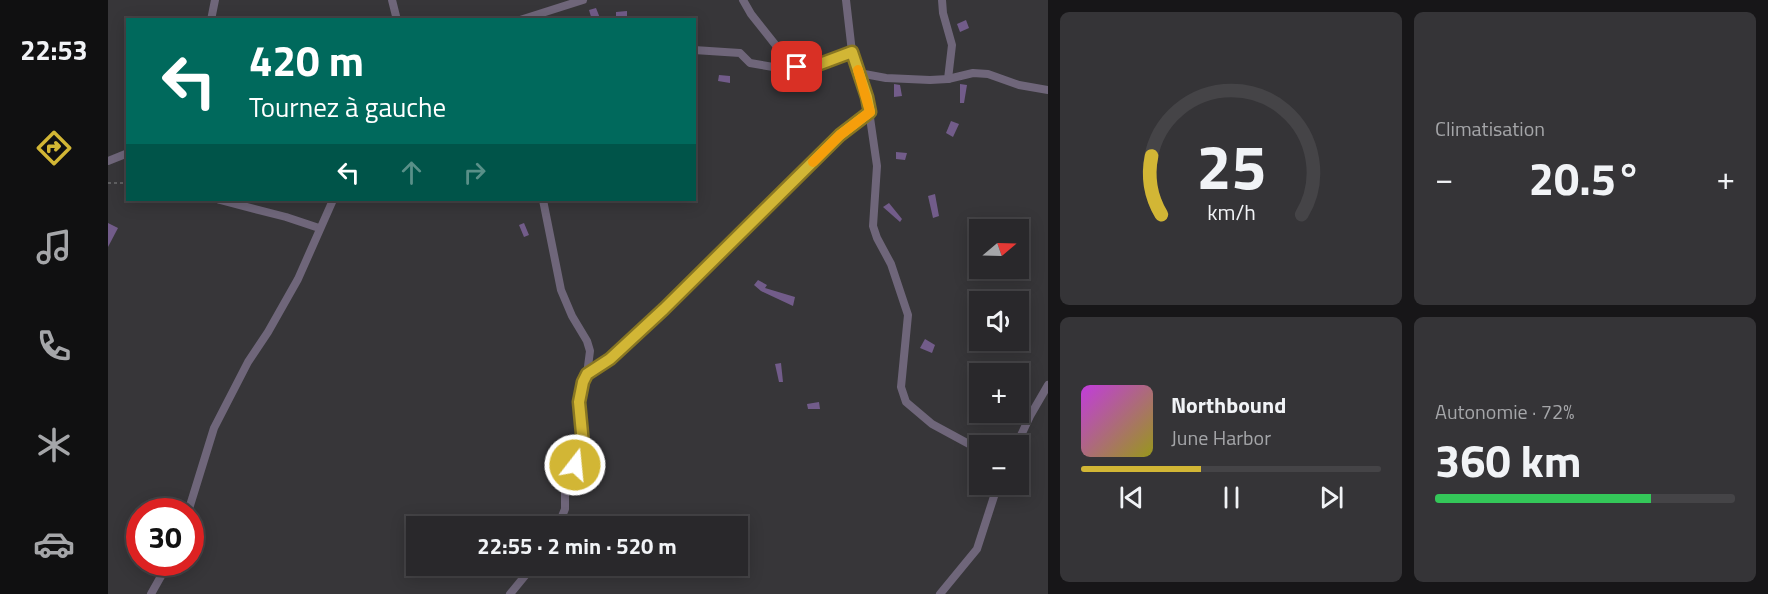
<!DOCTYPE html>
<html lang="fr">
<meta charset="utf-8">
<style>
body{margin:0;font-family:"Titillium Web",sans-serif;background:#353437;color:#f1f3f6;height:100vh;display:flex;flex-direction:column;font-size:22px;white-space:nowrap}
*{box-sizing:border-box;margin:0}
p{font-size:20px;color:#a5a6a9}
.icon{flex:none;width:33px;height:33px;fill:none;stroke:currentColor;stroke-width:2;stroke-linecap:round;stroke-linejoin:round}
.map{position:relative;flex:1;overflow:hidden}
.drawer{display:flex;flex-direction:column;gap:12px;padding:12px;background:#171618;width:720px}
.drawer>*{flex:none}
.hud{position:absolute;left:18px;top:18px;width:570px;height:183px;border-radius:0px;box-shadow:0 3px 15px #0003,0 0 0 2px #454447;background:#00695c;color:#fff;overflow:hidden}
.needle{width:39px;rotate:71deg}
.tools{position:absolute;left:861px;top:219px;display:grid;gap:12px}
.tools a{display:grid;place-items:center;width:60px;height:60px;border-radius:0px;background:#29282b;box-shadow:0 3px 15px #0003,0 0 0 2px #454447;font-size:30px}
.speed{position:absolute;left:18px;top:498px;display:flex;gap:12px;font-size:30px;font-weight:700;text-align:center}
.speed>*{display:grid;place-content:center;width:78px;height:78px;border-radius:50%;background:#29282b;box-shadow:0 3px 15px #0003,0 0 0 2px #454447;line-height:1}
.speed .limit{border:9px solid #d22;background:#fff;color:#111}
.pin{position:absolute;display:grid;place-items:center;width:51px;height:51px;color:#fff;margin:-26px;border-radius:12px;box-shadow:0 3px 9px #0006}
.me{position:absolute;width:66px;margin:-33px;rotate:16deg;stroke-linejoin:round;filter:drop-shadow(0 0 4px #0008)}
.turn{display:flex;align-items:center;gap:21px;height:126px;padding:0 24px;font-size:27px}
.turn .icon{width:78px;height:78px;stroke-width:2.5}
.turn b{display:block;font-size:42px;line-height:51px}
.lanes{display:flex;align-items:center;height:57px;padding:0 24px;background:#0003;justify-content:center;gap:30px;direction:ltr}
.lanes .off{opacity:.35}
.big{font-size:45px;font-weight:700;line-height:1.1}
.drawer .tile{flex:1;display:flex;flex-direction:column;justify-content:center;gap:9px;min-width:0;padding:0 21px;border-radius:9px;background:#353437}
.drawer .dial{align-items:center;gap:0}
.dial svg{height:156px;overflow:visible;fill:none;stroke:#454447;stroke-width:7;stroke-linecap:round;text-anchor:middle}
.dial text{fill:#f1f3f6;stroke:none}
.song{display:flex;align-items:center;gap:18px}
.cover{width:72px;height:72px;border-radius:9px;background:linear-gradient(135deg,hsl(290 70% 55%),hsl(60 70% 35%))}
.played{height:6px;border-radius:3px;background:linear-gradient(90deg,#d2b635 40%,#454447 40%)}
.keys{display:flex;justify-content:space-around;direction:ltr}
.heat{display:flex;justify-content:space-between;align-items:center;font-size:33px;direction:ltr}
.charge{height:9px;border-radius:4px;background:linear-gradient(90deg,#34c759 72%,#454447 0)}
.drawer .tiles{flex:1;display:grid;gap:12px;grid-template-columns:repeat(2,1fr)}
.trip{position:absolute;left:298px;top:516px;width:342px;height:60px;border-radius:0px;background:#29282b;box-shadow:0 3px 15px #0003,0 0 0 2px #454447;font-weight:700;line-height:60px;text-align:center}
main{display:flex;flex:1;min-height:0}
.dock{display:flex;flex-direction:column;width:108px;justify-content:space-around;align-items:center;background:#101011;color:#a5a6a9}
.dock .icon{width:42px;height:42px}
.dock .current{color:#d2b635}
.dock b{font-size:27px;color:#f1f3f6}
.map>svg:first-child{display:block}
.building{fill:#725c8a}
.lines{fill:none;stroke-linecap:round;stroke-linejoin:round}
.path{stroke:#6e6d6f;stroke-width:1.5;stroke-dasharray:3 3;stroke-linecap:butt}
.street{stroke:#6f667a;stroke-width:8}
.route-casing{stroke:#887622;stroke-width:15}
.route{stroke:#d2b635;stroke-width:10}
.slow{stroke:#f59e0b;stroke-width:10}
</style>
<main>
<nav class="dock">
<b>22:53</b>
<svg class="icon current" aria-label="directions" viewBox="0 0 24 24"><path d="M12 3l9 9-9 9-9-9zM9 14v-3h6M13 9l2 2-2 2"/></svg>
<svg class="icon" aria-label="music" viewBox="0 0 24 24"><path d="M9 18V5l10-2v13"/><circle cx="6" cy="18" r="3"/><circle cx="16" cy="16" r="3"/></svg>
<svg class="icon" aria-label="phone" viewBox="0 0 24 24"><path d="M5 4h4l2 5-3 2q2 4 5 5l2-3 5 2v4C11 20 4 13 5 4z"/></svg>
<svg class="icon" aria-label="climate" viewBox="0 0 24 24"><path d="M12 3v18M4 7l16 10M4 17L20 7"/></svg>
<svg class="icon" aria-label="car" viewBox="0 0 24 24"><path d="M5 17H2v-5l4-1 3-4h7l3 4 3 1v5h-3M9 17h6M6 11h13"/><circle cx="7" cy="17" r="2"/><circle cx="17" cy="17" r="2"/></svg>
</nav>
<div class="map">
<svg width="940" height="594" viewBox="0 0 940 594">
<rect width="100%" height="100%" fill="#373639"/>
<g class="building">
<path d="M488,8L492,18L484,20L481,10Z"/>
<path d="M519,11V19H508V12Z"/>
<path d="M858,20L861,28L852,32L849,24Z"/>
<path d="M611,75L622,76V83L610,81Z"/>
<path d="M786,84L792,85L794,96L786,97Z"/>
<path d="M852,84L859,85L856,103H852Z"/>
<path d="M843,121L851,124L845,137L838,133Z"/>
<path d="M788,152L799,153L797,160L788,159Z"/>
<path d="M827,194L831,216L825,218L820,196Z"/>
<path d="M781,203L794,219L792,222L775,207Z"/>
<path d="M0,223L10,228L0,247Z"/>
<path d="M416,223L421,235L416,237L411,225Z"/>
<path d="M650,280L659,285L657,288L687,297L685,306L653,291L646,285Z"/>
<path d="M817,339L827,345L824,353L812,348Z"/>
<path d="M673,363L675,382H671L667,364Z"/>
<path d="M711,402L712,409H700L699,404Z"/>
</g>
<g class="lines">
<path class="path" d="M0,183H20"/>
<g class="street">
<path d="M284,0L289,20"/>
<path d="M635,0L643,14L685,67"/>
<path d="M738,0L744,52L759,97L769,166L765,226L769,238L783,264L800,315L793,387L798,402L824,424L872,450"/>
<path d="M834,0L835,13L844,45L840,79"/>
<path d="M103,20L107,0"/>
<path d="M412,20L475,0"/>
<path d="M586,50L632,53L642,63L671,68L712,65L744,52"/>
<path d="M751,73L778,78L822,80L840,79L865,73L880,74L911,85L940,90"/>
<path d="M0,161L20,153"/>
<path d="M112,200L178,217L211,228"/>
<path d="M435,200L453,290L464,316L479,341L482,351L479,374L475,382L471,402L475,444L467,465L457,480V509L450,526"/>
<path d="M479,374L502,359L556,309L732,135L762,112"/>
<path d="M908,446L922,416L940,385"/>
<path d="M80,512L106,428L140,362L160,332L190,279L225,200"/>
<path d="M43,594L61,562"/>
<path d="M402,594L425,566"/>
<path d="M832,594L869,549L890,484"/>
</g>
</g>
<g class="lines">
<g class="route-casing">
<path id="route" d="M467,465L475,444L471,402L475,382L479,374L502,359L556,309L732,135L762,112L759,97L744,52L712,64L689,67"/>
</g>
<use href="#route" class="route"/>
<path class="slow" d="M705,162L732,135L762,112L750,70"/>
</g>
</svg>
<div class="tools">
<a><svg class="needle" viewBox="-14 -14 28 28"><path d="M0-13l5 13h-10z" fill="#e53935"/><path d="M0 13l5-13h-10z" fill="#a5a6a9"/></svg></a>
<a><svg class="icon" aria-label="sound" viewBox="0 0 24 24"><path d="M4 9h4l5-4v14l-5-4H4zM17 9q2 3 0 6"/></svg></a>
<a>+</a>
<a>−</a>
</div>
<div class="speed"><div class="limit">30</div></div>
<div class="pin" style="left:689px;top:67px;background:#d93025"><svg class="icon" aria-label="arrive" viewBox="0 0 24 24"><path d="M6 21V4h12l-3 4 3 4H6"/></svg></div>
<svg class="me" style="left:467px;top:465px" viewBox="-20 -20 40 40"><circle r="17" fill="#d2b635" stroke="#fff" stroke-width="3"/><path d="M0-11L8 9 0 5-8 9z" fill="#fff"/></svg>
<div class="trip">22:55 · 2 min · 520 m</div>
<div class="hud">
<div class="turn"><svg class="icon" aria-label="left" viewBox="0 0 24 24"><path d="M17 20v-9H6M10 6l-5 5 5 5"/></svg><div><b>420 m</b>Tournez à gauche</div></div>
<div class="lanes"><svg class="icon" aria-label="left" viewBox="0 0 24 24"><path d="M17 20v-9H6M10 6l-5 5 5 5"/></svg><svg class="icon off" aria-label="ahead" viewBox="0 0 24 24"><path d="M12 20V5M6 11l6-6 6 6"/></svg><svg class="icon off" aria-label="right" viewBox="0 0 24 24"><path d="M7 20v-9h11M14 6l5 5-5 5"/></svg></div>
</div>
</div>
<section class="drawer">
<div class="tiles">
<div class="tile dial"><svg viewBox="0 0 100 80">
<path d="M14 69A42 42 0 1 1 86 69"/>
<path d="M14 69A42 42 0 0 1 9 39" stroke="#d2b635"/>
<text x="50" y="56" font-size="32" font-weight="700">25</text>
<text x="50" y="72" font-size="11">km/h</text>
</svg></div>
<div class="tile"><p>Climatisation</p>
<div class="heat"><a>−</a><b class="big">20.5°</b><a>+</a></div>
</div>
<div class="tile">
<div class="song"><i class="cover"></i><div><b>Northbound</b><p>June Harbor</p></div></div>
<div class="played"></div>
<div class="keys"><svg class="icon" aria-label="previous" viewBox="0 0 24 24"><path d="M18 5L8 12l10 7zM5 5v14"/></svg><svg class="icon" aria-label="pause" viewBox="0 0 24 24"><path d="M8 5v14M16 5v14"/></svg><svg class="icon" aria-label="next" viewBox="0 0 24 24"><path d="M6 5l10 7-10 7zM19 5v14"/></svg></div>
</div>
<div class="tile"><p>Autonomie · 72%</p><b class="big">360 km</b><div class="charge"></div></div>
</div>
</section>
</main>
